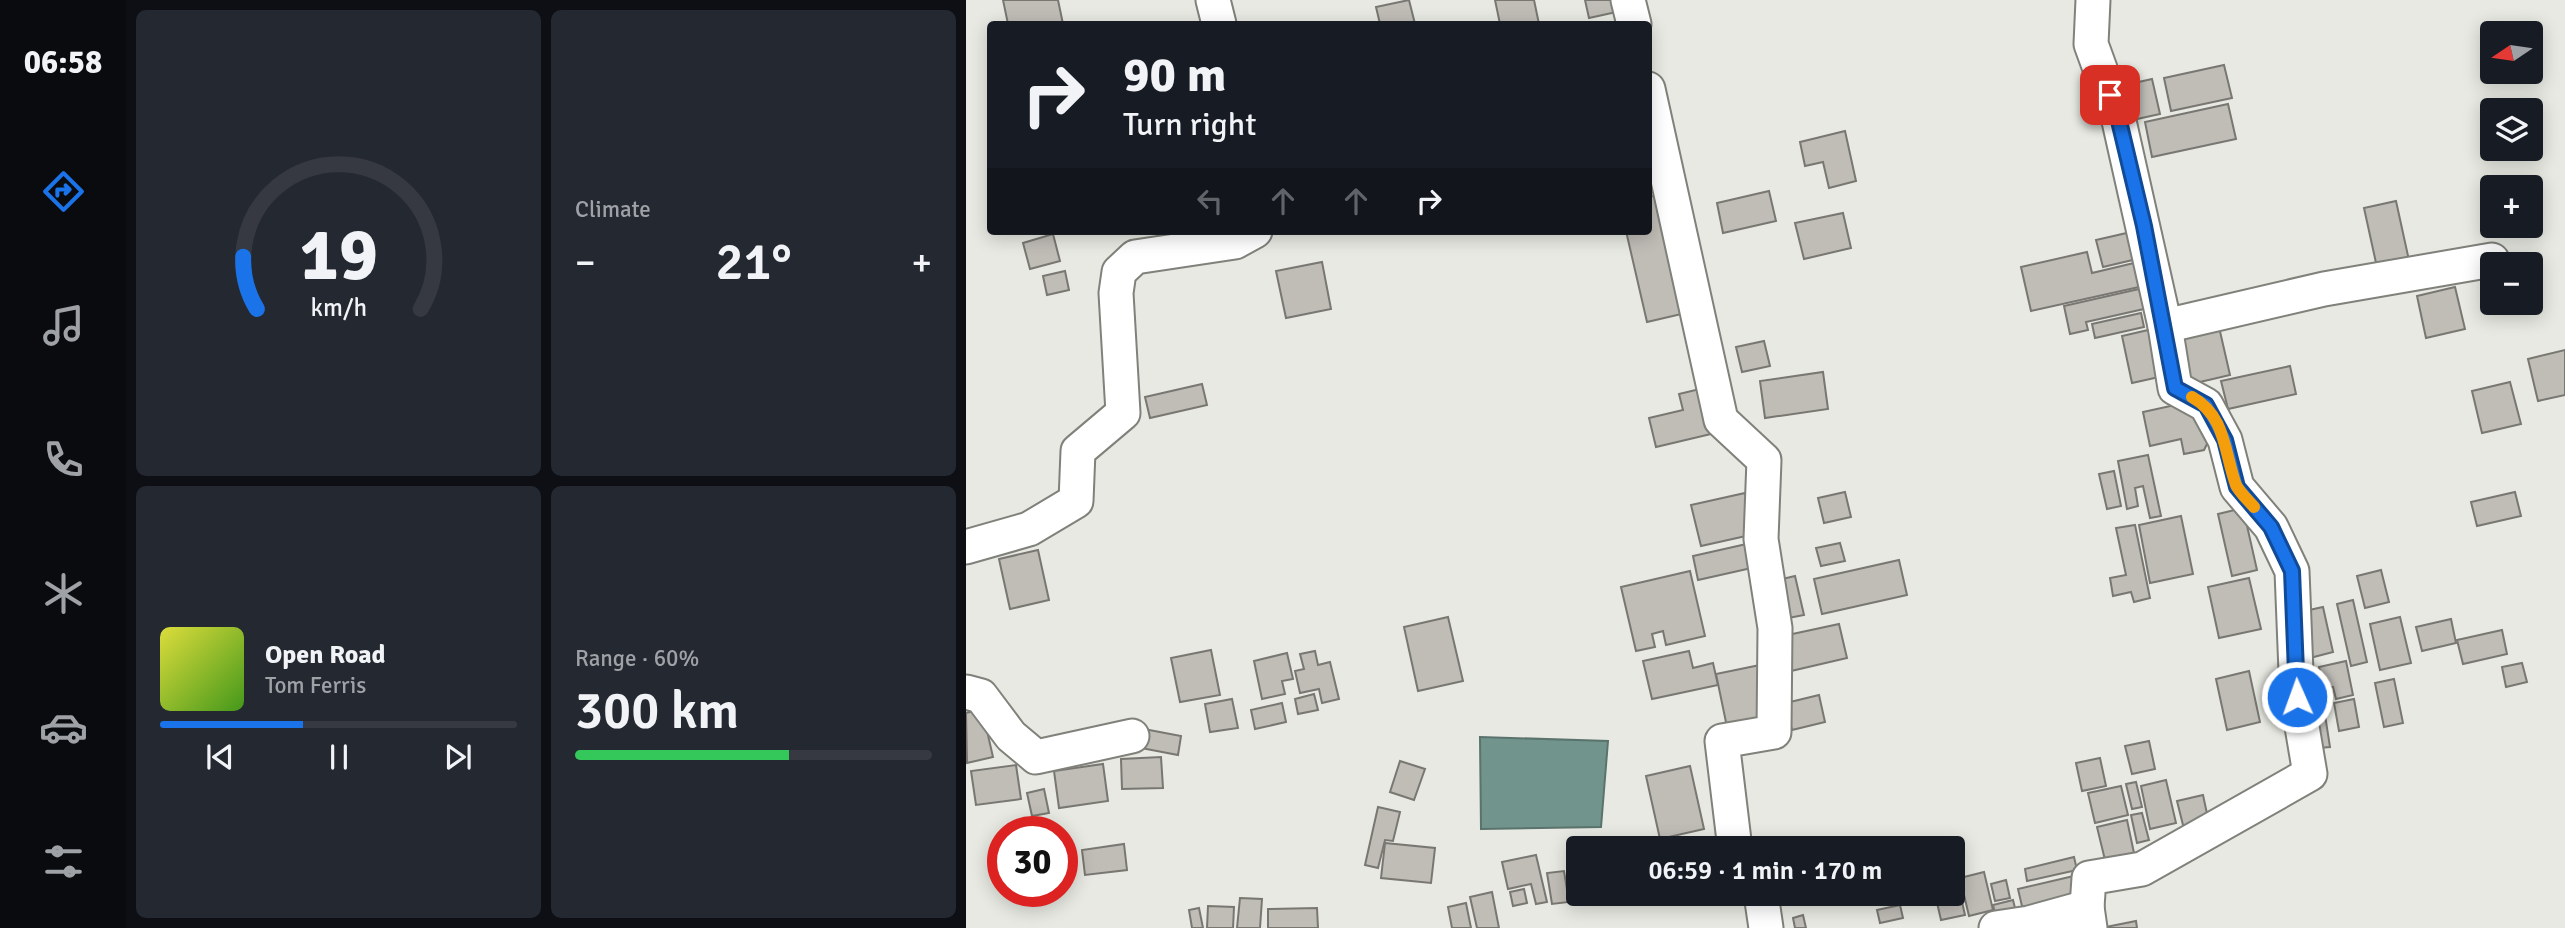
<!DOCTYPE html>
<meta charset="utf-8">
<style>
body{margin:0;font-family:Signika,sans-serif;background:#242831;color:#f1f3f6;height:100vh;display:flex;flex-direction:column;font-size:26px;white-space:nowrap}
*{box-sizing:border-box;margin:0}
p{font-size:23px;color:#9ea1a6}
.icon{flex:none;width:38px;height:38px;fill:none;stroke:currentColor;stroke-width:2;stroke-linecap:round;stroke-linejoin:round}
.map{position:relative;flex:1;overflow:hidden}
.panel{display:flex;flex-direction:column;gap:10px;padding:10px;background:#0d0f14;width:840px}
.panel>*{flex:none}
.hud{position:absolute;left:21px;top:21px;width:665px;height:214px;border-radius:7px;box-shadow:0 4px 18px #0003;background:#171b24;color:#f1f3f6;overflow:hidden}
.needle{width:46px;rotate:257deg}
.tools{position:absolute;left:1514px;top:21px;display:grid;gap:14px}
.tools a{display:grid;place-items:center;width:63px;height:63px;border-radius:7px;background:#171b24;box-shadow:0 4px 18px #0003;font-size:35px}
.speed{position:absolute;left:21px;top:816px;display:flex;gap:14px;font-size:35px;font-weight:700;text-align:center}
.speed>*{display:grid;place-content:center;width:91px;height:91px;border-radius:50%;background:#171b24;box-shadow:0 4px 18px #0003;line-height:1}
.speed .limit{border:10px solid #d22;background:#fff;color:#111}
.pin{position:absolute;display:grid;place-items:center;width:60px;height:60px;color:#fff;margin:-30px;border-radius:14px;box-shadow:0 4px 10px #0006}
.me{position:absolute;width:77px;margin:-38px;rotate:358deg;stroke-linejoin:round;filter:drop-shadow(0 0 5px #0008)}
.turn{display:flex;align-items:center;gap:24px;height:147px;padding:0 21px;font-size:32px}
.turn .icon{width:91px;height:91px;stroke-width:2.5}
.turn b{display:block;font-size:49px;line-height:60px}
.lanes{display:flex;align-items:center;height:66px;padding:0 21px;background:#0003;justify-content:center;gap:35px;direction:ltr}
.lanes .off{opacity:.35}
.big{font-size:52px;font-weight:600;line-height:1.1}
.panel .card{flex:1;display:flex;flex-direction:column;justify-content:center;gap:10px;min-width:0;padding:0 24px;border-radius:10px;background:#242831}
.panel .dial{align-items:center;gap:0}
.dial svg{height:182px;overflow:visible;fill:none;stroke:#363941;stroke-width:7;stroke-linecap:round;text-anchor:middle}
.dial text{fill:#f1f3f6;stroke:none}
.song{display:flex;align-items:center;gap:21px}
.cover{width:84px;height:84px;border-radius:10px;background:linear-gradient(135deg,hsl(60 70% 55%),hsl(100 70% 35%))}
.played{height:7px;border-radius:4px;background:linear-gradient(90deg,#1a73e8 40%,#363941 40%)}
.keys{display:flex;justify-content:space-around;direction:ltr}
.heat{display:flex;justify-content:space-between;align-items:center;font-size:38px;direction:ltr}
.charge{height:10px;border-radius:5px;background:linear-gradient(90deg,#34c759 60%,#363941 0)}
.panel .tiles{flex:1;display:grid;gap:10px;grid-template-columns:repeat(2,1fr)}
.trip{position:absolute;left:600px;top:836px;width:399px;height:70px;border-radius:7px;background:#171b24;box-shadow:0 4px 18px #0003;font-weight:600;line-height:70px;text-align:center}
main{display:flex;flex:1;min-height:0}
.menu{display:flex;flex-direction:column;width:126px;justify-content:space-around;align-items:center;background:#090b0e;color:#9ea1a6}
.menu .icon{width:49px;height:49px}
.menu .current{color:#1a73e8}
.menu b{font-size:32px;color:#f1f3f6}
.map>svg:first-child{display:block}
.water{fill:#71958d;stroke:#5a736d;stroke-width:2}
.building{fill:#c0bdb7;stroke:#797771;stroke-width:2}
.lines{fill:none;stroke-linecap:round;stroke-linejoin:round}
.minor-casing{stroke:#7f817a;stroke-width:37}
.minor{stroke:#fff;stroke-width:33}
.route-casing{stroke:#114b97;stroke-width:18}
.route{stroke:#1a73e8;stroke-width:12}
.slow{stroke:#f59e0b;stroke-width:12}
</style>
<main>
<nav class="menu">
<b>06:58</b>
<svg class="icon current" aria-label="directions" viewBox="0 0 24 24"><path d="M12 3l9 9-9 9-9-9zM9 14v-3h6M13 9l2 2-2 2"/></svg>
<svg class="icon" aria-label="music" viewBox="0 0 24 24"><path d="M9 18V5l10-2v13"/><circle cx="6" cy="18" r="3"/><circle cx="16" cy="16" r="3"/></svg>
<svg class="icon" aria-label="phone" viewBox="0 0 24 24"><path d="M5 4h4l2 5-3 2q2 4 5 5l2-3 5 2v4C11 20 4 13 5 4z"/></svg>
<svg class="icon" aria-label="climate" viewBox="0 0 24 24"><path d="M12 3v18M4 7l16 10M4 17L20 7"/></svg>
<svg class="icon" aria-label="car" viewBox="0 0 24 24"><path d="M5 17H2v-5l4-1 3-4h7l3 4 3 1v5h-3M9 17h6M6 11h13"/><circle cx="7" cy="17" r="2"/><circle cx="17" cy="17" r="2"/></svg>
<svg class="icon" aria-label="filters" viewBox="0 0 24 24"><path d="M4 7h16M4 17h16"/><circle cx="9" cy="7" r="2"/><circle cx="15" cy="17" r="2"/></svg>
</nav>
<section class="panel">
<div class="tiles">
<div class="card dial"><svg viewBox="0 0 100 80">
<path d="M14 69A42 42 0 1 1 86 69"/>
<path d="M14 69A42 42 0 0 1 8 46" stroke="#1a73e8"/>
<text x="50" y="56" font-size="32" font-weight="700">19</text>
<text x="50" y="72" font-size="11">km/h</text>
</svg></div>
<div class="card"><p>Climate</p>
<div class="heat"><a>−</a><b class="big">21°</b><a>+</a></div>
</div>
<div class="card">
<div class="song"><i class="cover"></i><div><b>Open Road</b><p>Tom Ferris</p></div></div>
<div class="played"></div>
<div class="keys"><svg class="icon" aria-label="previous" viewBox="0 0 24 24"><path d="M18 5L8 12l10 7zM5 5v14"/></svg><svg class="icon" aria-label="pause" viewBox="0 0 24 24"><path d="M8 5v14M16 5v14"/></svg><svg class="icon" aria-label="next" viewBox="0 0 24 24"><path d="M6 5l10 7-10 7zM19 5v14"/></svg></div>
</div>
<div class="card"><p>Range · 60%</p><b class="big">300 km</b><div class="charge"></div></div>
</div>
</section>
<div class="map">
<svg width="1599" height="928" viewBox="0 0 1599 928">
<rect width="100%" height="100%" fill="#e7e9e2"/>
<path class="water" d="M514,737L642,741L635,827L515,829Z"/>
<g class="building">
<path d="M37,0H92L97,24H42Z"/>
<path d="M443,0L449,24H414L410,7Z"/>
<path d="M529,0H568L573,24H534Z"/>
<path d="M619,0H652L655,11L623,18Z"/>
<path d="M1258,65L1266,98L1205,111L1198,78Z"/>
<path d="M1186,79L1194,114L1162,121L1155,86Z"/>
<path d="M1262,104L1270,139L1186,157L1179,122Z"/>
<path d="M879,131L890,181L863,188L857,162L839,166L834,142Z"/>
<path d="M803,191L810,221L757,233L751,203Z"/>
<path d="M698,194L724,312L681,322L660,231H682V197Z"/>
<path d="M1430,201L1444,265L1412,272L1398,208Z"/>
<path d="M877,213L885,248L838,259L829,223Z"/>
<path d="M1165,232L1171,259L1137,267L1130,240Z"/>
<path d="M87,234L94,261L64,269L57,243Z"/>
<path d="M1121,252L1126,273L1168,263L1173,287L1065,311L1055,267Z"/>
<path d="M356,262L365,309L320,318L310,271Z"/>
<path d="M99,271L103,290L81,295L77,276Z"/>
<path d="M1489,287L1499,329L1460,338L1451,296Z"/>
<path d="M1173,289L1178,309L1120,322L1122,330L1104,334L1098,306Z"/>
<path d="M1175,313L1178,327L1129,338L1126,324Z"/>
<path d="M1253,327L1264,375L1221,385L1210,337Z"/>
<path d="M1191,328L1202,375L1166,383L1156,336Z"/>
<path d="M798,341L804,366L776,372L770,347Z"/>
<path d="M1599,350V395L1572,401L1562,359Z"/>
<path d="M1324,366L1330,394L1262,409L1255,381Z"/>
<path d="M857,372L862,409L799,418L794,381Z"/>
<path d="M1544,382L1555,424L1516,433L1506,391Z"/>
<path d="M236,384L241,405L184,418L179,397Z"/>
<path d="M742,387L740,411L745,434L690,447L683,418L717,410L713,394Z"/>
<path d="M1227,401L1249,428L1238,450L1218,454L1215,439L1184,446L1177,412Z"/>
<path d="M1182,455L1195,516L1184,518L1177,486L1169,488L1172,506L1161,509L1152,461Z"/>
<path d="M1148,471L1155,506L1141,509L1133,474Z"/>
<path d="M879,492L885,517L858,523L852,498Z"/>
<path d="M1549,492L1555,516L1511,526L1505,502Z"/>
<path d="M779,493L789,534L735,546L725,505Z"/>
<path d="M1277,508L1291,570L1266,576L1252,514Z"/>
<path d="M1215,516L1227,574L1184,583L1173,525Z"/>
<path d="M1169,525L1184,598L1168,602L1165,592L1147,596L1144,578L1160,575L1150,528Z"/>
<path d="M785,543L790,567L732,580L727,556Z"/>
<path d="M874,543L879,561L855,566L850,548Z"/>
<path d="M72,550L83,600L44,609L33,559Z"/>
<path d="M933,560L941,595L856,614L848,579Z"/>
<path d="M1415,570L1423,602L1399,608L1391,576Z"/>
<path d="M724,571L739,636L700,645L697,631L686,634L689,647L670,651L655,587Z"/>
<path d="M829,576L838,615L817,619L808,581Z"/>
<path d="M1283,578L1295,629L1253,638L1242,587Z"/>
<path d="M1387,600L1401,662L1385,666L1371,604Z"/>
<path d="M1357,607L1367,652L1344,658L1334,612Z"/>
<path d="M482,617L497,681L452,691L438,627Z"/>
<path d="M1434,617L1445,663L1414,670L1404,624Z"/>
<path d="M1485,619L1490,643L1456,651L1450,627Z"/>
<path d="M873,624L881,658L825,671L817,636Z"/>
<path d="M1536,630L1541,654L1497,664L1491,640Z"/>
<path d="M245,650L254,695L214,702L205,658Z"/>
<path d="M349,651L352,665L364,662L373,699L356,703L353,689L334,693L329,671L338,669L334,654Z"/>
<path d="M723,651L727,668L747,663L752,685L686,699L677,661Z"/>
<path d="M321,653L327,679L316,681L319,694L296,699L288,661Z"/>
<path d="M1380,661L1387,695L1370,699L1367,687L1358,689L1353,667Z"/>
<path d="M1556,663L1561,682L1540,687L1536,667Z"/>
<path d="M794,665L804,718L761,727L750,674Z"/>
<path d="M1283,671L1294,722L1261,730L1250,679Z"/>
<path d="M1428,679L1437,723L1418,727L1409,683Z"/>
<path d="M348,694L352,710L332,714L329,699Z"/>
<path d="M853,695L859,722L826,730L820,703Z"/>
<path d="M266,699L272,728L244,732L239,704Z"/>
<path d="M1388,699L1393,727L1373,731L1368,703Z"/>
<path d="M316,703L320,722L289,729L285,710Z"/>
<path d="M16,709L27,757L1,763L0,713Z"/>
<path d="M1359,715L1364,747L1353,748L1348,717Z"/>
<path d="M178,729L215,736L212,755L175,748Z"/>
<path d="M1183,741L1189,769L1166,774L1159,746Z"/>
<path d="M195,757L197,788L156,789L155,759Z"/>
<path d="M1134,758L1140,786L1116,791L1110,763Z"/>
<path d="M434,761L459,769L448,800L424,792Z"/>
<path d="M137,764L142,801L93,808L88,771Z"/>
<path d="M50,765L55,799L10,805L5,771Z"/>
<path d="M724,766L738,829L694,839L680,776Z"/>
<path d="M1200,780L1210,823L1184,829L1175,786Z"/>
<path d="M1170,782L1176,807L1166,809L1160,784Z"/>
<path d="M1155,786L1162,815L1129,823L1122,793Z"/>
<path d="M78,789L83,813L66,816L61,793Z"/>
<path d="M1237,795L1243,823L1218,829L1211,801Z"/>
<path d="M412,807L434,812L427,841L419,840L412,868L399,865Z"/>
<path d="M1176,813L1183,840L1171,843L1165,815Z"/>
<path d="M1161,820L1168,853L1139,860L1131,827Z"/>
<path d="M419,843L469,848L465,883L415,878Z"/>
<path d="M158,844L161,870L119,875L116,850Z"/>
<path d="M570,855L581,902L570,904L565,884L542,889L536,862Z"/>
<path d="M1108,857L1111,870L1061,881L1059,869Z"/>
<path d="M598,871L603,902L586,904L581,873Z"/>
<path d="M1018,872L1027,910L1003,916L994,878Z"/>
<path d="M1112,875L1119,905L1059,919L1052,889Z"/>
<path d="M991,880L999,915L975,920L969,894H987V881Z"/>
<path d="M1040,880L1044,898L1029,901L1025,884Z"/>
<path d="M558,889L561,903L547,906L544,892Z"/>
<path d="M526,892L533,928H511L504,897Z"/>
<path d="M274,898L296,899L294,928H271Z"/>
<path d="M1047,900L1051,916L1031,921L1027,905Z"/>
<path d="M500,903L505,928H486L482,907Z"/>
<path d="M934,905L937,918L914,923L911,910Z"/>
<path d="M242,906L268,907L267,928H241Z"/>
<path d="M233,908L237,928H226L223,910Z"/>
<path d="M351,908L352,928H302V909Z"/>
<path d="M837,915L840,928H829L827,918Z"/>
<path d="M1170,921L1171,928H1135Z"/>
</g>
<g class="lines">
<g class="minor-casing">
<g id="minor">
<path d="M247,0L253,24"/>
<path d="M662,0L668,24"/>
<path d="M1127,0L1125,44L1153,121L1199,326L1358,289L1526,260"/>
<path d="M682,89L755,420L798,460L795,539L809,628L808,732L756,741L769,849"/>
<path d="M0,547L63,529L110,501L112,451L157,413L150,293L153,272L169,257L269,242L289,231"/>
<path d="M0,692L15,696L45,736L70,757L166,736"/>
<path d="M795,894L800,928"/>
<path d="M1030,928L1063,923L1121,907"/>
<path d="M1124,928L1121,907L1123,878L1176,869L1344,774L1331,697L1326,571L1305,527L1271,487L1259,440L1240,405L1209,388L1199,326"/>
</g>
</g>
<use href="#minor" class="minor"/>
</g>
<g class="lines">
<g class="route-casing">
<path id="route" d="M1144,95L1153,121L1178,226L1209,388L1240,405L1259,440L1271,487L1305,527L1326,571L1331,697"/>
</g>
<use href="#route" class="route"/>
<path class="slow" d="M1226,397C1260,416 1258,452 1270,485C1274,493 1282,500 1288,507"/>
</g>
</svg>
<div class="tools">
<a><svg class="needle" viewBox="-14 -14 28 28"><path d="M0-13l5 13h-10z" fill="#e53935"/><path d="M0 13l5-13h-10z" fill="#9ea1a6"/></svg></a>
<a><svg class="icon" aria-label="layers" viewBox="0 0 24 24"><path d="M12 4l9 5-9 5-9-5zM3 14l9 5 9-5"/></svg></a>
<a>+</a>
<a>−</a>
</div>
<div class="speed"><div class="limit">30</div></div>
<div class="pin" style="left:1144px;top:95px;background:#d93025"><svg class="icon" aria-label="arrive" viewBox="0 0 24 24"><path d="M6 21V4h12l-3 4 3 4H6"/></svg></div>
<svg class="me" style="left:1331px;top:697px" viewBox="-20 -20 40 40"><circle r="17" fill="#1a73e8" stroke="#fff" stroke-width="3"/><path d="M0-11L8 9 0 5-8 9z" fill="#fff"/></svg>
<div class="trip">06:59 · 1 min · 170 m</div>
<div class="hud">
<div class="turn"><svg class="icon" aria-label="right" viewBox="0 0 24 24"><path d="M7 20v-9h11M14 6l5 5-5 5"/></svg><div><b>90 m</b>Turn right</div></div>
<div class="lanes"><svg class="icon off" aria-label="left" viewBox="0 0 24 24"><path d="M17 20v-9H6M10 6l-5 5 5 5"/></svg><svg class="icon off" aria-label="ahead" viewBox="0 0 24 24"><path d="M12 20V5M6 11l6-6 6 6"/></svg><svg class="icon off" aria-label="ahead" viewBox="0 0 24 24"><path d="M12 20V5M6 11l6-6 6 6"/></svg><svg class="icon" aria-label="right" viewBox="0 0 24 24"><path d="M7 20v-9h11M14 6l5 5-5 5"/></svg></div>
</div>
</div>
</main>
